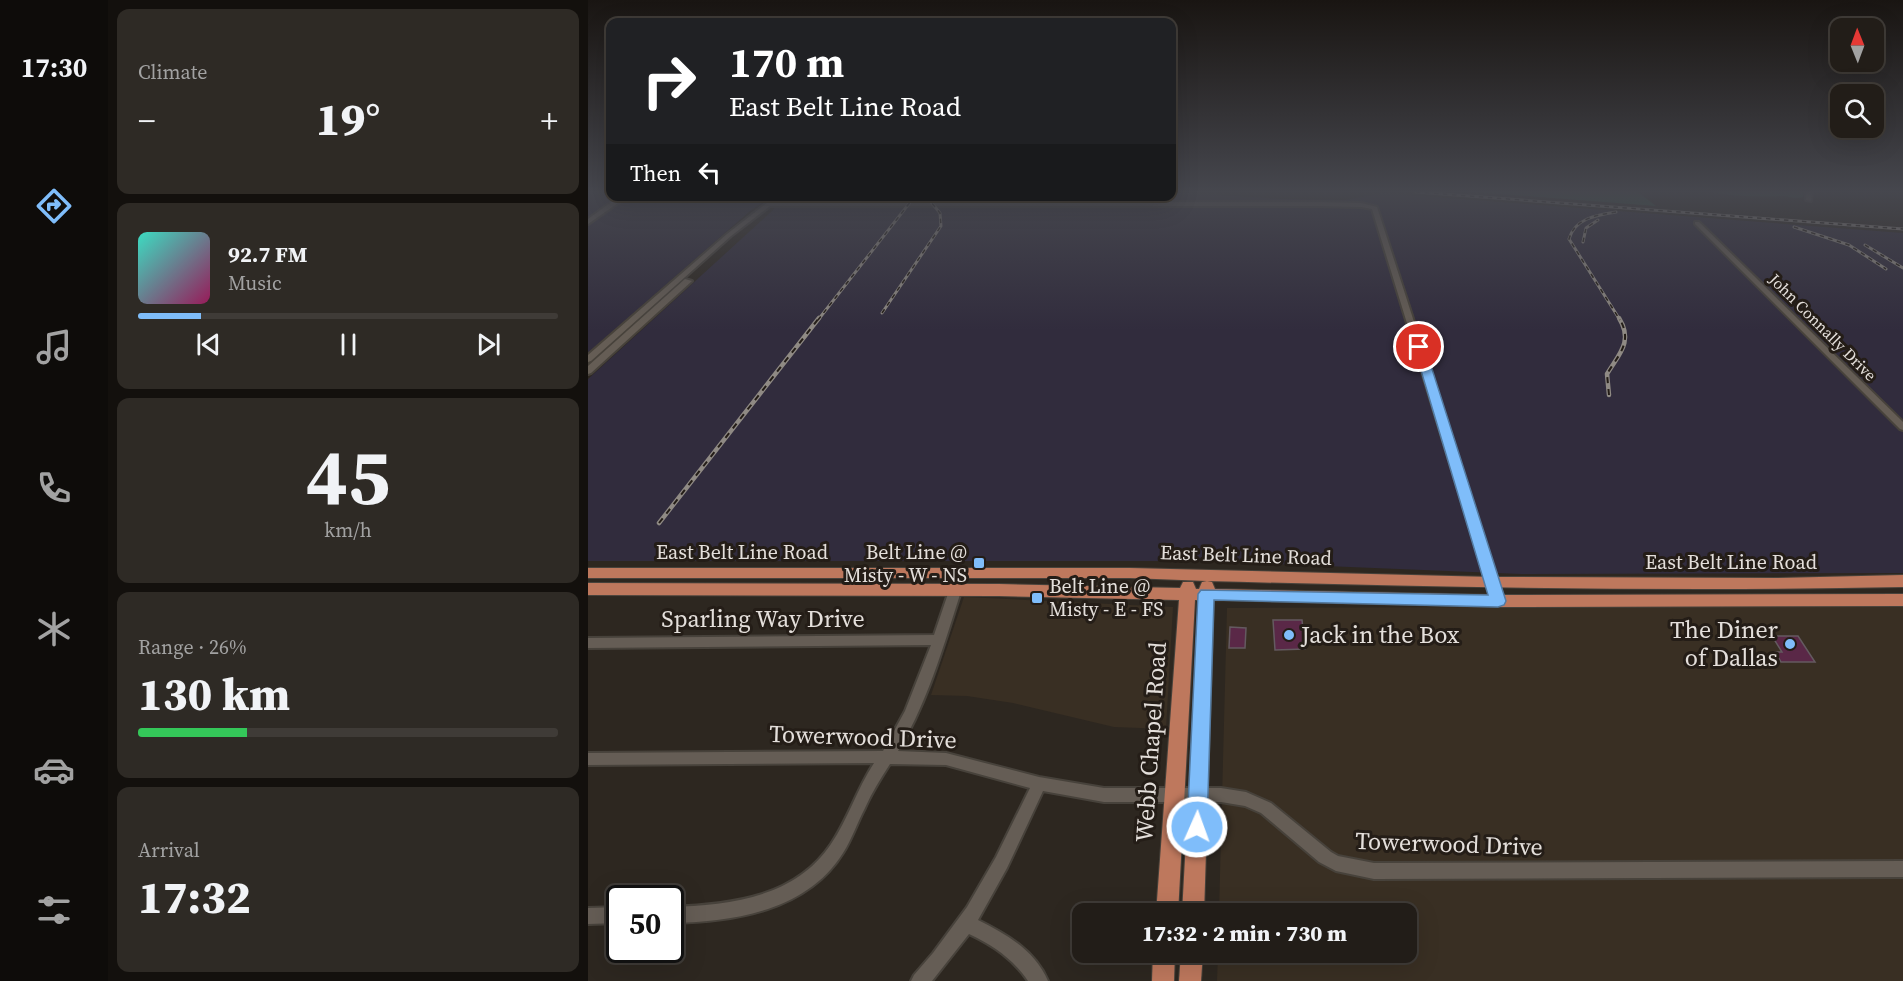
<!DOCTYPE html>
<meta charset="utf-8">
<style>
body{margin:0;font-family:"Source Serif 4",serif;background:#2e2a25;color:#f1f3f6;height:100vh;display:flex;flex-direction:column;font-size:22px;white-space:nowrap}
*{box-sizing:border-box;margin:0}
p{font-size:20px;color:#a2a2a2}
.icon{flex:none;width:33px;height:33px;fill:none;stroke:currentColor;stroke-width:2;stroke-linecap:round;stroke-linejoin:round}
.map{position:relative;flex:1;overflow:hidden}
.panel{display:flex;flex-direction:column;gap:9px;padding:9px;background:#13100d;width:480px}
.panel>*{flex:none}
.guide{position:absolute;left:18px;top:18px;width:570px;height:183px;border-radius:12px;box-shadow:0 6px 24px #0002,0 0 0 2px #3f3b37;background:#202124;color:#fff;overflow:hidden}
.needle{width:39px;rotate:359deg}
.fabs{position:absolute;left:1242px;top:18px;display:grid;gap:12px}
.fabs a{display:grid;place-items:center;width:54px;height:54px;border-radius:12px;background:#221d18;box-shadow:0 6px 24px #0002,0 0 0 2px #3f3b37;font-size:30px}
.speed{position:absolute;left:18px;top:885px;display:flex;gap:12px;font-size:30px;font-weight:700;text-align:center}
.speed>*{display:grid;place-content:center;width:78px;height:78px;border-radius:50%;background:#221d18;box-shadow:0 6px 24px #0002,0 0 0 2px #3f3b37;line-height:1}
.speed .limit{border:3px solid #111;border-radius:9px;background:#fff;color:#111}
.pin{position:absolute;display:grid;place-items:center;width:51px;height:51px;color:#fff;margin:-26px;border:3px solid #fff;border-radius:50%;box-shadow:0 2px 6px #0007}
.me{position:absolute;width:66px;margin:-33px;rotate:2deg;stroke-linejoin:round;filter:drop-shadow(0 0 4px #0008)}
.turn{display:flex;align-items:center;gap:21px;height:126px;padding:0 24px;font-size:27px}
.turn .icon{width:78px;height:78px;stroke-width:2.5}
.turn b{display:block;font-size:42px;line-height:51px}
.then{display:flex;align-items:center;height:57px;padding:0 24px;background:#0003;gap:12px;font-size:22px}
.big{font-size:45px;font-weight:800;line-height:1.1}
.panel .widget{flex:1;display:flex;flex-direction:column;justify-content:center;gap:9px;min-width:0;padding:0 21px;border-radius:12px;background:#2e2a25}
.panel .dial{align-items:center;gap:0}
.dial b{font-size:78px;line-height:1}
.song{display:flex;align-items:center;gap:18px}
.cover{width:72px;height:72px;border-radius:9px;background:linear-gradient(135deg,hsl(170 70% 55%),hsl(330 70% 35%))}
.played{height:6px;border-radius:3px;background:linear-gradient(90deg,#7fbdfa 15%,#3f3b37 15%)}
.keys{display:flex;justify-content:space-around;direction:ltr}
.heat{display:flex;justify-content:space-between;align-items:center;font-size:33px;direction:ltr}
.charge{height:9px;border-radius:4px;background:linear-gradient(90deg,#34c759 26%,#3f3b37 0)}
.trip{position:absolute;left:484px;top:903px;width:345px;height:60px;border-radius:12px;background:#221d18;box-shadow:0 6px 24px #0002,0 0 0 2px #3f3b37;font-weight:800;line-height:60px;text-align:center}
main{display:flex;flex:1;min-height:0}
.tabs{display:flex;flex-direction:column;width:108px;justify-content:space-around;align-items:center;background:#0e0c0a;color:#a2a2a2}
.tabs .icon{width:42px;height:42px}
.tabs .on{color:#7fbdfa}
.tabs b{font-size:27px;color:#f1f3f6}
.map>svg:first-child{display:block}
.built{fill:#392f23}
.industrial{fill:#312c3d}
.green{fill:#2b5840}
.building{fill:#5a2847;stroke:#645a60;stroke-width:1.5}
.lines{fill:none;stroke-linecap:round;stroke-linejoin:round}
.minor-casing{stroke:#47423b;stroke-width:4}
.major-casing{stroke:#47423b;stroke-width:2}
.minor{fill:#655d55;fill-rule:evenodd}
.major{fill:#be785d;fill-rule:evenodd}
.rail-far1-casing{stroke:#8f8a84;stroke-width:3}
.rail-casing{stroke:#8f8a84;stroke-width:4.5}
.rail-far1{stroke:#241d17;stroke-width:1.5;stroke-dasharray:4.5;stroke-linecap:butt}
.rail{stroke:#241d17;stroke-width:2;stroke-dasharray:6;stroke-linecap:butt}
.route{fill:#7fbdfa;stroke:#537ba2;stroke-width:1.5}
.poi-dot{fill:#7fbdfa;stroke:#241d17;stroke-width:2}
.labels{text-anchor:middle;stroke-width:6;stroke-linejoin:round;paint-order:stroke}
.far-street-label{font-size:16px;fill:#e4dfdb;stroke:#241d17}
.street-label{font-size:20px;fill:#e4dfdb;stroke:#241d17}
.poi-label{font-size:20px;fill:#e4dfdb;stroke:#241d17;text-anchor:end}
.near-street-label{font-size:24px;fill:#e4dfdb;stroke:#241d17}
.near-poi-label{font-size:24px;fill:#e4dfdb;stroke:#241d17;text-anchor:end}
</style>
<main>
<nav class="tabs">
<b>17:30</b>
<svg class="icon on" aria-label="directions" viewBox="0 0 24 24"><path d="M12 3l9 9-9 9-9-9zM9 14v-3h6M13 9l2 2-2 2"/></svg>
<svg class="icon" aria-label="music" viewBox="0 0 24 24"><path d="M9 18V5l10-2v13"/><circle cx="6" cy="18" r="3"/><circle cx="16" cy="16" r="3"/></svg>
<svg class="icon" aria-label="phone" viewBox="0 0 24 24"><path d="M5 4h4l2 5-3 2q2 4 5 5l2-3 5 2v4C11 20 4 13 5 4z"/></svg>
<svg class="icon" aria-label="climate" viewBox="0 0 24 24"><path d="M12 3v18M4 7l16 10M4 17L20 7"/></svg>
<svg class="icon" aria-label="car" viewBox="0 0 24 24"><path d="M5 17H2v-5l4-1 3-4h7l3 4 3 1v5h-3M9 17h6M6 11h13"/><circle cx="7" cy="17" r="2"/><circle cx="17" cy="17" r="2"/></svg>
<svg class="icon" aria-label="filters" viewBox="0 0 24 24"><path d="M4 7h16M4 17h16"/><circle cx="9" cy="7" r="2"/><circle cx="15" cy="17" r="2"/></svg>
</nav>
<section class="panel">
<div class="widget"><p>Climate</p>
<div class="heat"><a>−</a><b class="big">19°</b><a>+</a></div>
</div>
<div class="widget">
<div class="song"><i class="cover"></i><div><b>92.7 FM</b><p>Music</p></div></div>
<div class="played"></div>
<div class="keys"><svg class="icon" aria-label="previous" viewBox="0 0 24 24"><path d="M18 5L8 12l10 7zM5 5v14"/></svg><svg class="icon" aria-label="pause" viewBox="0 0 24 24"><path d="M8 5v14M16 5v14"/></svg><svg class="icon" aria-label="next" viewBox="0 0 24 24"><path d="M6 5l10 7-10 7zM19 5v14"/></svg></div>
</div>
<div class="widget dial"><b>45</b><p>km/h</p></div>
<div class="widget"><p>Range · 26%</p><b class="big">130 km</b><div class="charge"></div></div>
<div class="widget"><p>Arrival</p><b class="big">17:32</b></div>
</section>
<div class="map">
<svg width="1315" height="981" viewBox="0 0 1315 981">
<rect width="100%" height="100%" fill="#2d2720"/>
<g class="built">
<path d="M376,597L585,607L578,729L526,727L425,703L379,696L343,695Z"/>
<path d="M1315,606V981H629L630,953L819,952V914L631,913L639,608Z"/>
</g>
<g class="industrial">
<path d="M0,192H22V196L182,197L162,211L0,353Z"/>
<path d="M584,192L695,199L757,200L795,193L1315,233V573L933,574L616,561H0V379L184,211L196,197L584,196Z"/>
</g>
<g class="green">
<path d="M887,192H1050L1068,206Z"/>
<path d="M1125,192H1216L1215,197C1207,199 1200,196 1192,196C1169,197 1147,197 1125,192Z"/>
</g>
<g class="building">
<path d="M685,620H714L717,649L687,650Z"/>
<path d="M642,627L658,628L657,648H641Z"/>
<path d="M1184,636H1210L1227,662H1193L1187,652H1194Z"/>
</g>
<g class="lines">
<g class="minor-casing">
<g id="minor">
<path d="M1218,192H1224L1223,201L1218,200Z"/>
<path d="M32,196H40L0,224V219Z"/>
<path d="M184,199L186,200V202H730L773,203L789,207L916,601L914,604L910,605L906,604L904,601L784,209L773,207L730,206H182L143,236L3,361L0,362V355L139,234Z"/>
<path d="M1107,222H1111L1315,422V430L1312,429L1107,224Z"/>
<path d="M97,279L104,281L3,373L0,374V366Z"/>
<path d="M373,569L377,570L379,573C359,633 343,697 310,751L358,753L451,777L516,788H633L658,792L683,803L743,852L750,856L786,863L1315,861V877L786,879L748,871L731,862L673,813L657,806L633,802H516L455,791L419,868L390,920C418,934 447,950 460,981H440C424,958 406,946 381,934L344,981H323L326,975L345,953L379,907L408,857L442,788L358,765L302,764C293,778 284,792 277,808C269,823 264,839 255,853C219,911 145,922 82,923V907C141,905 207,898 243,844C260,819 269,789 286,763L0,765V753L295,751L317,711L343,645L0,648V638L346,635L367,573L369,570Z"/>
<path d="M32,907V923L0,924V908Z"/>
</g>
</g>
<g class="major-casing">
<g id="major">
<path d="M0,568H542L904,577L1187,578L1315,575V587C1083,592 851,587 619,581L624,582L627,589L910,595L1315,594V606L910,607L626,600L616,914H594L611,600H607L590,914H568L591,600L411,596L0,595V583L411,584L592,588L595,582H605L608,589H611L614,582L619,581L542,578H0Z"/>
<path d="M565,952H587L586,981H564Z"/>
<path d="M593,952H615L613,981H591Z"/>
</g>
</g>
<use href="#minor" class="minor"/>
<use href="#major" class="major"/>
<g class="rail-far1-casing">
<g id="rail-far1">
<path d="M828,192L1315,229"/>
<path d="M1028,212C1009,215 987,218 981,239L1032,320"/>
<path d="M1206,227L1261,245L1298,269"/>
<path d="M995,242L998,228L1010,220"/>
<path d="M1277,245L1315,268"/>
<path d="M294,313L353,226L352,213L338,196"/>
<path d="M230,320L327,196"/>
</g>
</g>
<g class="rail-casing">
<g id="rail">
<path d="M1021,395L1019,374C1030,355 1046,342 1031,318"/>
<path d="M71,523L231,318"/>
</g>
</g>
<use href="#rail-far1" class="rail-far1"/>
<use href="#rail" class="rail"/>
</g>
<linearGradient id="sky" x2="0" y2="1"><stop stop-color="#191512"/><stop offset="0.58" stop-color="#46474e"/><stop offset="1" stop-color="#46474e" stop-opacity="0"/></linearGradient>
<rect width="1315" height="330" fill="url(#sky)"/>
<path class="route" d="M831,344L837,347L918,601L916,605L910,607L626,600L619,827L616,834L609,836L602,834L599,827L610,594L613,590L900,595L826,347Z"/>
<g class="poi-dot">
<rect x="385" y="557" width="12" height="12" rx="3"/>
<rect x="443" y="592" width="12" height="12" rx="3"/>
<circle cx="701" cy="635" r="6"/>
<circle cx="1202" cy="644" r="6"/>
</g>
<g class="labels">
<g class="far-street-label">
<text transform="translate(1235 327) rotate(45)" y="6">John Connally Drive</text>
</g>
<g class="street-label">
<text x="154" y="559">East Belt Line Road</text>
<text transform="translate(658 555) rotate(2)" y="7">East Belt Line Road</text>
<text x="1143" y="569">East Belt Line Road</text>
</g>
<g class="poi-label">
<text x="379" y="559">Belt Line @<tspan x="379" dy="23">Misty - W - NS</tspan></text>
<text x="461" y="593" text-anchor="start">Belt Line @<tspan x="461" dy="23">Misty - E - FS</tspan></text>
</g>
<g class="near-street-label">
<text x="175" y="627">Sparling Way Drive</text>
<text transform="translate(275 737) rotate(2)" y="8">Towerwood Drive</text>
<text transform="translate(563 742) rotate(-86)" y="8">Webb Chapel Road</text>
<text transform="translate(861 844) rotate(2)" y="8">Towerwood Drive</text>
</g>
<g class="near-poi-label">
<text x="1190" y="638">The Diner<tspan x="1190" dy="28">of Dallas</tspan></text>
<text x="713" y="643" text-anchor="start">Jack in the Box</text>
</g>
</g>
</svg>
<div class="fabs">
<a><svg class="needle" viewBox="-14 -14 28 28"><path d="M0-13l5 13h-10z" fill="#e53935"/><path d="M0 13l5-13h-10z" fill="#a2a2a2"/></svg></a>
<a><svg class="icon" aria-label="search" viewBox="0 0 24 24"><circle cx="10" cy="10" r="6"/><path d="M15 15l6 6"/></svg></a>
</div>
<div class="speed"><div class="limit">50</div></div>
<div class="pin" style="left:831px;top:347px;background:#d93025"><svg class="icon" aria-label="arrive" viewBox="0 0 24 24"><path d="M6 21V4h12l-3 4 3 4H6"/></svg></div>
<svg class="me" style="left:609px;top:827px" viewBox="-20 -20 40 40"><circle r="17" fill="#7fbdfa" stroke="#fff" stroke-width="3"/><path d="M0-11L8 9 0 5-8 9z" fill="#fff"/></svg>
<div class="trip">17:32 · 2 min · 730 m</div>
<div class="guide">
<div class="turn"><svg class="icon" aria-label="right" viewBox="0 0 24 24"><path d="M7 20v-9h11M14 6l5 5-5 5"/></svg><div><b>170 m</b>East Belt Line Road</div></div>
<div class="then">Then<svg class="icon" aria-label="left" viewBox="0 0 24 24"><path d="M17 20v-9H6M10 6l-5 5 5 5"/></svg></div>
</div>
</div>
</main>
